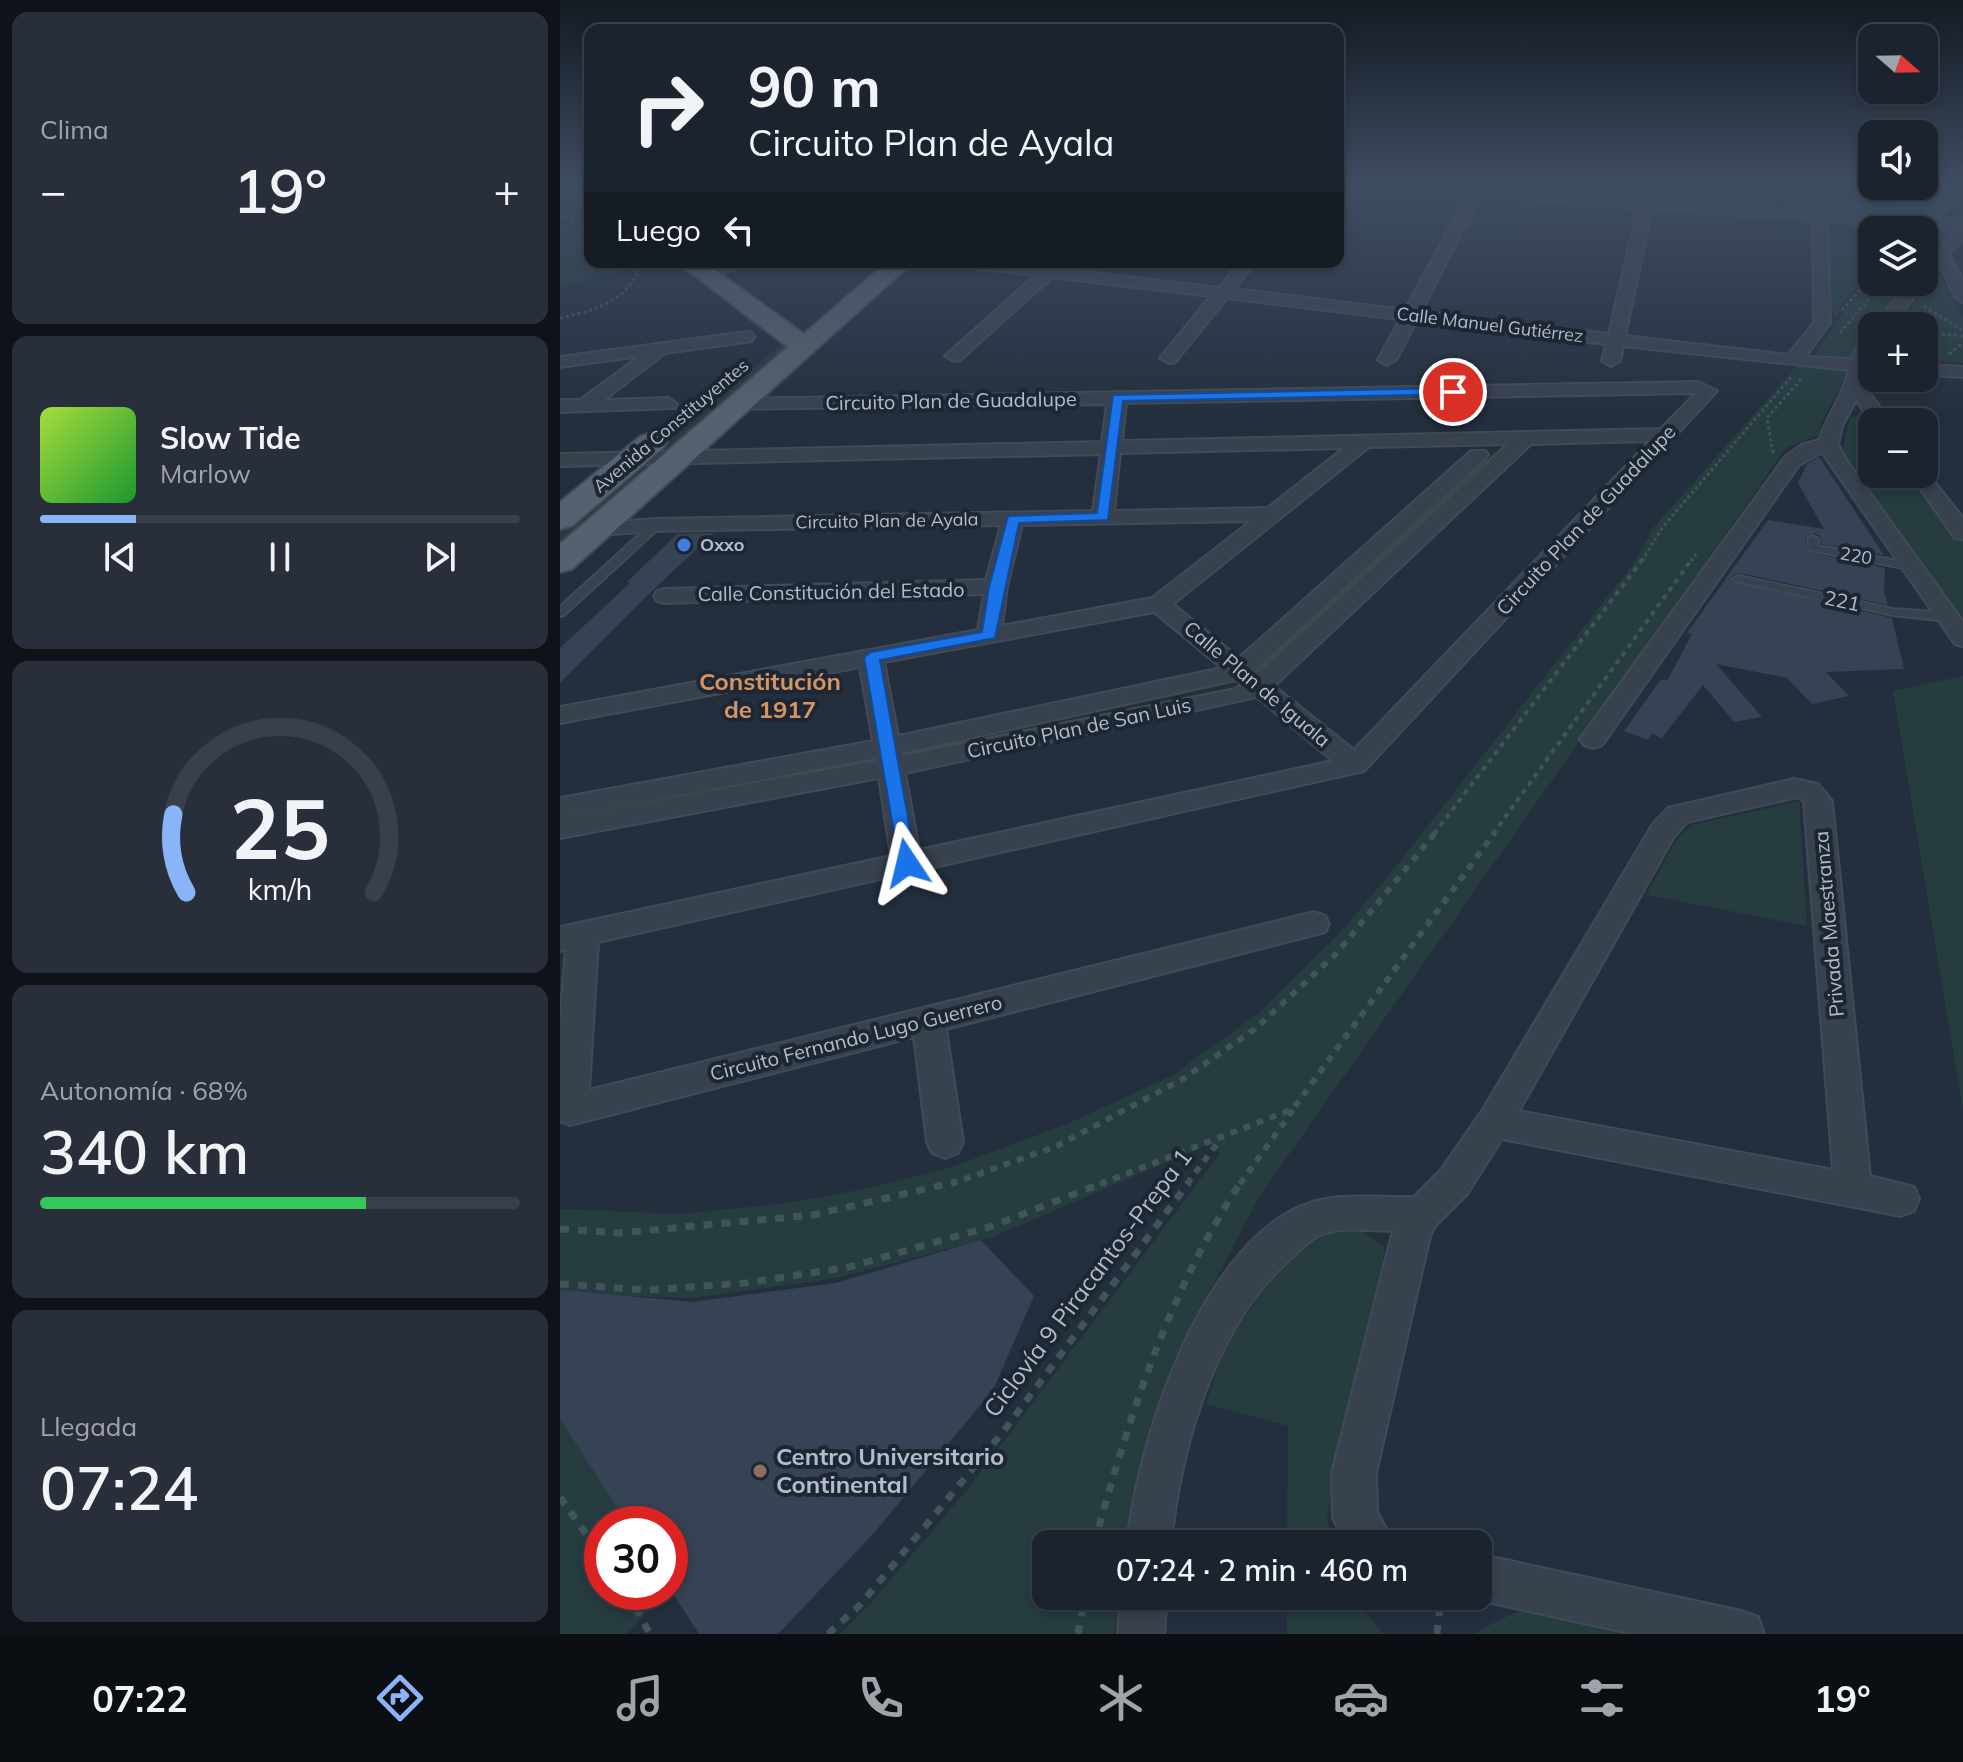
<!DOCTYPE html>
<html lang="es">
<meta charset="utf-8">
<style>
body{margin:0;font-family:Mulish,sans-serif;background:#282f3a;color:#f1f3f6;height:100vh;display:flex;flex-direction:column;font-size:30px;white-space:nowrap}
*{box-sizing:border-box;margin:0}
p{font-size:26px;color:#a0a4aa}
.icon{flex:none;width:44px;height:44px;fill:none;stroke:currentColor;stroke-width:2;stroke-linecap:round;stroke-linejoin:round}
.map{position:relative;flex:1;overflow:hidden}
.sheet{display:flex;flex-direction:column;gap:12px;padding:12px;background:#0f1319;width:560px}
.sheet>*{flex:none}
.guide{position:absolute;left:24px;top:24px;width:760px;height:244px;border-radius:16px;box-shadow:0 4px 12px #0003,0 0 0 2px #39404a;background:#1b232e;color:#f1f3f6;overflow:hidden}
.needle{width:52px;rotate:110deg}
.controls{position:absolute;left:1298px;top:24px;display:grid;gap:16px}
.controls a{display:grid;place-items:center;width:80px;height:80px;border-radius:16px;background:#1b232e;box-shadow:0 4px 12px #0003,0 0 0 2px #39404a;font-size:40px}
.speed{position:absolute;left:24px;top:1506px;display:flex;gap:16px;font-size:40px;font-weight:700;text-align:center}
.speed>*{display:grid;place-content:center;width:104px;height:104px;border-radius:50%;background:#1b232e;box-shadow:0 4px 12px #0003,0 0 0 2px #39404a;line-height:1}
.speed .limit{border:12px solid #d22;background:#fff;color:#111}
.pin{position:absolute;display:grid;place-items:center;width:68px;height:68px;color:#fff;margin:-34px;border:4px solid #fff;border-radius:50%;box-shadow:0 2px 8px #0007}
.me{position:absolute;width:88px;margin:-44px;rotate:350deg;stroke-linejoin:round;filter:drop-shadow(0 0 6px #0008)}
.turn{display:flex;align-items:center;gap:28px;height:168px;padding:0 32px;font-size:36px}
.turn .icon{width:104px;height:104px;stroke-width:2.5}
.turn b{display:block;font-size:56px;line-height:68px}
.then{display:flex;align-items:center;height:76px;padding:0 32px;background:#0003;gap:16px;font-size:30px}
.big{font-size:60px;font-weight:600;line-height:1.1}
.sheet .card{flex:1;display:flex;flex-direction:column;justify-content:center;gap:12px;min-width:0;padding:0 28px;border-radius:16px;background:#282f3a}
.sheet .dial{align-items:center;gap:0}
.dial svg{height:208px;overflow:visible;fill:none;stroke:#39404a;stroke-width:7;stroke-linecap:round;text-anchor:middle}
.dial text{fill:#f1f3f6;stroke:none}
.song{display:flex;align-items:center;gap:24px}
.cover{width:96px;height:96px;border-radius:12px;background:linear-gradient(135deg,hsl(80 70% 55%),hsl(130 70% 35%))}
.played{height:8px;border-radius:4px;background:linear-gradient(90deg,#8ab4f8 20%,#39404a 20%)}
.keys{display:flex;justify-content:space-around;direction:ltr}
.heat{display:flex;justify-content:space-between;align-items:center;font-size:44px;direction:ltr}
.charge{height:12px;border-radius:6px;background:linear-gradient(90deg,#34c759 68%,#39404a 0)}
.trip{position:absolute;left:472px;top:1530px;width:460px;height:80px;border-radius:16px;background:#1b232e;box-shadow:0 4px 12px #0003,0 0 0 2px #39404a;font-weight:600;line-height:80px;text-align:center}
.dock{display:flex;height:128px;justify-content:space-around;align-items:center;background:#0b0e12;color:#a0a4aa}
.dock .icon{width:56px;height:56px}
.dock .on{color:#8ab4f8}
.dock b{font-size:36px;color:#f1f3f6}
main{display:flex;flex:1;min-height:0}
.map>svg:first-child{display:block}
.green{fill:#263c3f}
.building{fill:#364354}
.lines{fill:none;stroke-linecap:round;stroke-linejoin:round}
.service-casing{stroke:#414a57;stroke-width:4}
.minor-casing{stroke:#414a57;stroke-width:4}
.tertiary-casing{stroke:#414a57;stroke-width:4}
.primary-casing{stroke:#414a57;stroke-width:4}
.path-far3{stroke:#3f5557;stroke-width:3;stroke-dasharray:3 3;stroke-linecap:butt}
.path-far2{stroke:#3f5557;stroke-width:4;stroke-dasharray:5 5;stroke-linecap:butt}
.path-far1{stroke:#3f5557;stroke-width:6;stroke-dasharray:7 7;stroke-linecap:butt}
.path{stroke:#3f5557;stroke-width:7;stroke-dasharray:9 9;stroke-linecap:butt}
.service{fill:#38414e;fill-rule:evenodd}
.minor{fill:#38414e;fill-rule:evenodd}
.tertiary{fill:#38414e;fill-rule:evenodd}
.primary{fill:#56606e;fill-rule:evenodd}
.path-bridge{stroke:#3f5557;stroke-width:3;stroke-dasharray:3 3;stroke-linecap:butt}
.route{fill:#1a73e8;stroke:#114b97;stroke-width:2}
.shop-dot{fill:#3f7fe0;stroke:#1d2633;stroke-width:3}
.education-dot{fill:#8d6e63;stroke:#1d2633;stroke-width:3}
.labels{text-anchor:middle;stroke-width:8;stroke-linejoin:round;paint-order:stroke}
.far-street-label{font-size:18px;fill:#b4bcc9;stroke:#1d2633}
.far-poi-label{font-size:18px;font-weight:bold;fill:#b4bcc9;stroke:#1d2633;text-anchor:start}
.street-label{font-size:20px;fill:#b4bcc9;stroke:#1d2633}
.quarter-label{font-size:24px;font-weight:bold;fill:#d59563;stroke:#1d2633}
.near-street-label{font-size:24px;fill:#b4bcc9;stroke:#1d2633}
.near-poi-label{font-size:24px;font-weight:bold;fill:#b4bcc9;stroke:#1d2633;text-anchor:start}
</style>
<main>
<section class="sheet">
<div class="card"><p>Clima</p>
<div class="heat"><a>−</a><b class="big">19°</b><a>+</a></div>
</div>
<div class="card">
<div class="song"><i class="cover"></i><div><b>Slow Tide</b><p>Marlow</p></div></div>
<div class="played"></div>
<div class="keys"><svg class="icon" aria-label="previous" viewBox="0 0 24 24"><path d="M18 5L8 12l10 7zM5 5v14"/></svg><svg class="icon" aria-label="pause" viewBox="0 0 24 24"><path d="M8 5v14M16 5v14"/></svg><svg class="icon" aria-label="next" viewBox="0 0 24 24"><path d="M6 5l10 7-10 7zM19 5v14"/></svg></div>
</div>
<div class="card dial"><svg viewBox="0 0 100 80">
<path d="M14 69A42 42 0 1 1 86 69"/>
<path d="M14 69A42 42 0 0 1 9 39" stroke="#8ab4f8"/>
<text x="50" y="56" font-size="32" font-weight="700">25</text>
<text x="50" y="72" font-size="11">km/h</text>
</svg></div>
<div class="card"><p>Autonomía · 68%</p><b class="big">340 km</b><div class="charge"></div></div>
<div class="card"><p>Llegada</p><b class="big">07:24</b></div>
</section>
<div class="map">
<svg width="1403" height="1634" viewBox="0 0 1403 1634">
<rect width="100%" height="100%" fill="#242f3e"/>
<g class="green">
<path d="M1227,197L1372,207L1359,212L1363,215L1359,219L1230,210Z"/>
<path d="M11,223L30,243V262H49L59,273L0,286V225Z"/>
<path d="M1271,227L1309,237L1312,235V270L1281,305L1275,319L1271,305L1268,232Z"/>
<path d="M1376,275L1381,276L1403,316V363L1364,360V326H1337Z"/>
<path d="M1312,280L1349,282L1290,358L1254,356L1287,307Z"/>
<path d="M224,342L232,350L110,450L96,448Z"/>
<path d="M1238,364L1290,369L1261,423L1259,435L1226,448L699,1197L645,1301L611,1384L568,1544H486V1596H560L554,1634H280L311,1603L411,1485L660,1153L650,1144L430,1238L276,1278L134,1298L0,1294V1209L122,1214L227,1203L304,1189L389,1168L507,1124L613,1075L697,1014L778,935L833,870L1074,563L1093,528Z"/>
<path d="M1290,416L1332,418L1335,422H1312V474H1364V466L1403,521V619L1282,455Z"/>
<path d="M69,474L81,476L0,552V529Z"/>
<path d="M1403,676V1109L1333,691Z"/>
<path d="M1239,801L1247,926L1086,895L1119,836L1133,825Z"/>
<path d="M802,1231L824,1247L823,1274L767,1514L772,1544H727L728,1426L646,1404L666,1345L717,1269L765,1233Z"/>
<path d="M0,1404L83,1524H42V1592H108L66,1634H0Z"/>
<path d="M727,1596H791L824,1634H727Z"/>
<path d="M968,1606L1085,1634H912Z"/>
</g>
<g class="building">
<path d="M1350,186H1354L1363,205L1354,217L1326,215Z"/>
<path d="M1259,457L1324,555L1261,544L1260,536L1255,533L1245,539L1247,552L1325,568L1324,592L1328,605L1180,573L1172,576L1171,581L1332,618L1344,669L1266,672L1289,696L1252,704L1227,678L1156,664L1202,717L1174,722L1143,685L1102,738L1092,734L1088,740L1064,731L1101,679L1107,681L1132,634L1127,633L1208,520L1264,529L1238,483L1247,464Z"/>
<path d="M154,533L94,589L0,683V648L70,583L67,582L117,534Z"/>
<path d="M421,1240L474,1296L433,1390L314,1533L218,1634H139L110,1589V1524H68L0,1419V1290L133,1302L276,1283Z"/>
</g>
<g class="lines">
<g class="service-casing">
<g id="service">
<path d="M96,522L101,525L100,527L4,615L0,616V607L92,523Z"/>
<path d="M1253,536L1258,539V546L1349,563L1355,566L1349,569L1249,550L1248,539Z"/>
<path d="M1179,576L1333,609L1387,613L1393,617L1387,621L1333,615L1175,581L1173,579Z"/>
</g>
</g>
<g class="minor-casing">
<g id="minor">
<path d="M814,185H871L1360,220L1395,185H1403V192L1375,221L1403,220V239L1389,254L1403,281V302L1395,297L1380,265L1369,277L1364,279V265L1394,231L1267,221L1270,323L1245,357L1292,359C1294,349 1301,337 1312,334L1309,361H1312V371H1307L1304,386L1331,422H1312L1296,400L1282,426L1278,444L1286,460L1403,622V646L1395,644L1262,452L1239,465L1042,745L1033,748L1024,745L1020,739L1225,457L1242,445L1259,440C1267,415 1284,395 1289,370L1063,346L1060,361L1051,366L1042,361L1046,344L856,321L836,360L827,365L818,360L840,319L667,298L615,362L609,363L600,358L651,296L492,277L400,360L394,361L385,356L476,275L405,267L397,262H443L485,267L497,262L503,266L501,269L659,288L680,262H696L674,289L845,310L907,195L820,189ZM920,196L1078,208L1049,334L861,312ZM1092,209L1253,220L1254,323L1228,355L1065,336Z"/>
<path d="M1364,279L1366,282L1364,285L1331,326H1314L1350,282H1364Z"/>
<path d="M186,332L192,333L194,337L192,341L105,353L44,400L108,398L117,404L115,408L0,412V400H20L80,356L0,367V357Z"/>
<path d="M1364,365L1403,367V377L1364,375Z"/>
<path d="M1138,382L1157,391L804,771L38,942L29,1090L754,912L765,916L769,924L765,932L386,1029L403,1142L398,1153L385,1158L372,1153L367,1142L354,1037L10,1125L0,1121V1023L6,949L0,951V927L331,856L319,778L0,838V818L316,761L315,758L0,818V798L313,741L300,667L0,723V707L418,630L424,594L105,603L97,601L94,596L97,591L105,589L426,580L441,525L96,531L37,535L29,534L26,529L29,524L96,519L533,511L541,454L0,466V454L542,442L547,404L170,409L168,405L177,399ZM1136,393L1101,429L562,441L566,403ZM1090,441L794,750L714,686L971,444ZM948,444L698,673L695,670L925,459L928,455L925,451H911L679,658L613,604L809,447ZM784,448L708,508L554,511L560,453ZM691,521L592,598L442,626L447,587L462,525ZM594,612L662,668L338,736L324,662ZM676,680L682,685L675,689L342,756L341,753ZM697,697L773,761L359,850L345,773Z"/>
<path d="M1364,469L1403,518V539L1395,538L1350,474H1364Z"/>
<path d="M1234,779L1258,784L1272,801L1310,1176L1354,1187L1359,1199L1354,1211L1341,1216L942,1139L907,1194L875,1226L870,1236L816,1473L817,1512L834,1544H786L773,1518L772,1473L833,1231C812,1231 781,1226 760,1235C749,1240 737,1253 727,1262C655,1327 620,1449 611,1544H567C578,1442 638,1253 739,1207C776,1191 815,1198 854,1197L881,1170L922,1111L1093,824L1108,808ZM1238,797L1244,801L1273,1170L959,1111L1113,838L1127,822Z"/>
<path d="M918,1554L1181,1611L1198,1617L1204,1634H1074L918,1600L909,1596H918Z"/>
<path d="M561,1596H607L604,1634H558Z"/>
</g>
</g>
<g class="tertiary-casing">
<g id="tertiary">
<path d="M0,185H18L15,189L0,192Z"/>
<path d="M157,262H185L182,266L144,280L134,274L137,270Z"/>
</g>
</g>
<g class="primary-casing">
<g id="primary">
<path d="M17,185H30V193L23,191Z"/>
<path d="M117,262H144L244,334L327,262H353L12,569L0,572V544L228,347Z"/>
<path d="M92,433L103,436L107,442L103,448L12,526L0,529V502L81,436Z"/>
</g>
</g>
<g class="path-far3">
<path d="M1189,185L1190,189L1218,195"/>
<path d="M0,215L22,223L30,230"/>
<path d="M1364,306L1403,331"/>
<path d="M1282,310L1312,276"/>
<path d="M0,318C31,311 63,304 77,273L65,262"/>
<path d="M1280,333L1323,282"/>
<path d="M1364,333L1403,336"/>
<path d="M1389,354L1403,343"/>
<path d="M1213,453L1207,418L1242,378"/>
<path d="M1082,561L1102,528L1233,375"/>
<path d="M1131,561L1137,553"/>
</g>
<g class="path-far2">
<path d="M874,834L1083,559"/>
<path d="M933,834L1132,559"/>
</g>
<g class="path-far1">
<path d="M391,1184L497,1146L623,1079L695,1029L776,954L876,832"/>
<path d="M540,1184L733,1109L935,832"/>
<path d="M627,1184L662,1137"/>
<path d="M680,1184L733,1110"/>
</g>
<g class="path">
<path d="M0,1229L59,1233L253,1215L396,1182"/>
<path d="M0,1284L88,1290L186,1283L289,1267L432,1226L545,1182"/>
<path d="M0,1497L42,1557"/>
<path d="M534,1544C569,1418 608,1292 681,1182"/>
<path d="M67,1592L90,1634"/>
<path d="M268,1634L300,1605L443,1432L629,1182"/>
<path d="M518,1634L525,1596"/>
<path d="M877,1634L881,1596"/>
</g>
<use href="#service" class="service"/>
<use href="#minor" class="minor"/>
<use href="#tertiary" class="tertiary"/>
<use href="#primary" class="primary"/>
<path class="path-bridge" d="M1270,208L1278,207"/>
</g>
<linearGradient id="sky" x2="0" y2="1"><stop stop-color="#141a22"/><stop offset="0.45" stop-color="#3f4d63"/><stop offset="1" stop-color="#3f4d63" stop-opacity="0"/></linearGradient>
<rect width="1403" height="413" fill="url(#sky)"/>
<path class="route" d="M893,388L897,389V394L563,401L548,520L459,523L435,638L320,660L356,863L347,870L340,868L304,657L311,652L422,632L429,587L448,516L537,513L553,395Z"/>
<circle class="shop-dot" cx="124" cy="545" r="8"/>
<circle class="education-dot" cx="200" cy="1471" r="8"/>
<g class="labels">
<g class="far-street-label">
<text transform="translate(930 325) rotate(7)" y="6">Calle Manuel Gutiérrez</text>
<text transform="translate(111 426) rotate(-40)" y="6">Avenida Constituyentes</text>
<text transform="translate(327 521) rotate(-1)" y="6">Circuito Plan de Ayala</text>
<text transform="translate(1296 556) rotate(10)" y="6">220</text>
</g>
<g class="far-poi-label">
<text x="140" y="551">Oxxo</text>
</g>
<g class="street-label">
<text transform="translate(391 401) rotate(-1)" y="7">Circuito Plan de Guadalupe</text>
<text transform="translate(1026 520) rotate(-47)" y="7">Circuito Plan de Guadalupe</text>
<text transform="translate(271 592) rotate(-1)" y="7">Calle Constitución del Estado</text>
<text transform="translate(1282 601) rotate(12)" y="7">221</text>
<text transform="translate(697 684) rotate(40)" y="7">Calle Plan de Iguala</text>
<text transform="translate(519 728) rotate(-12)" y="7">Circuito Plan de San Luis</text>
<text transform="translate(1269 924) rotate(-95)" y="7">Privada Maestranza</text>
<text transform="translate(296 1038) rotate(-14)" y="7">Circuito Fernando Lugo Guerrero</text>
</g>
<g class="quarter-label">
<text x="210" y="690">Constitución<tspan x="210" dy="28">de 1917</tspan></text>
</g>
<g class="near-street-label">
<text transform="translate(528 1283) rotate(-53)" y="8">Ciclovía 9 Piracantos-Prepa 1</text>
</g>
<g class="near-poi-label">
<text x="216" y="1465">Centro Universitario<tspan x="216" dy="28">Continental</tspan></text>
</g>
</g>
</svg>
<div class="controls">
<a><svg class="needle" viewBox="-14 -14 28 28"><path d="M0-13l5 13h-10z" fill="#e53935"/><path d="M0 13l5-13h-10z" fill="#a0a4aa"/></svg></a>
<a><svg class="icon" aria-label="sound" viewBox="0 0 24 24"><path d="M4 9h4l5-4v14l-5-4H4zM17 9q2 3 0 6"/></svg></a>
<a><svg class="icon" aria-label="layers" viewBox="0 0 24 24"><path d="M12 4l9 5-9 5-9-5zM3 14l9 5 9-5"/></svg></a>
<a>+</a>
<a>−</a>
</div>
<div class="speed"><div class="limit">30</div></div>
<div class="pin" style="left:893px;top:392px;background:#d93025"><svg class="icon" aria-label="arrive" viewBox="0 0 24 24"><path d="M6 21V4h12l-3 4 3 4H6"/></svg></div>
<svg class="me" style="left:347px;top:863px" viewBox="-20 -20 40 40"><path d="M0-17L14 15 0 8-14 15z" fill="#1a73e8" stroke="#fff" stroke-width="4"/></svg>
<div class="trip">07:24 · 2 min · 460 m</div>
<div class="guide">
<div class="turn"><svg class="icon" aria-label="right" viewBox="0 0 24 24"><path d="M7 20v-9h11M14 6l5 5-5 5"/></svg><div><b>90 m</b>Circuito Plan de Ayala</div></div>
<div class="then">Luego<svg class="icon" aria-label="left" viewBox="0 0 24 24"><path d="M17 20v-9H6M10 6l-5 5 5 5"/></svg></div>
</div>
</div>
</main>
<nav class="dock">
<b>07:22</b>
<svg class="icon on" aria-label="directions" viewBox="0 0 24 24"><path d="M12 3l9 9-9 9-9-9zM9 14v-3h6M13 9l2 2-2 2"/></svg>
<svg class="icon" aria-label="music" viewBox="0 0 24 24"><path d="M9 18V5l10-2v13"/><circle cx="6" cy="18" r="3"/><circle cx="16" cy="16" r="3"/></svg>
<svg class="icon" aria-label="phone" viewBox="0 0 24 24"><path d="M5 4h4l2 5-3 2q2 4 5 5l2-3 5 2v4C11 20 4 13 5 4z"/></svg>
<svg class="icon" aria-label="climate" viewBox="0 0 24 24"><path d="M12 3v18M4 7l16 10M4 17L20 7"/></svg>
<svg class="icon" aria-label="car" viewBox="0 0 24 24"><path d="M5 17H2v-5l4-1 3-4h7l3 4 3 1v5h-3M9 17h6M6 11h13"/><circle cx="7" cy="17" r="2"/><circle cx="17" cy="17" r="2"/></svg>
<svg class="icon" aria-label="filters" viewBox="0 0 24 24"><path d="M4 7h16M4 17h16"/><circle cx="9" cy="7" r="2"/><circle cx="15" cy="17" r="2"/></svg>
<b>19°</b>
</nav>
